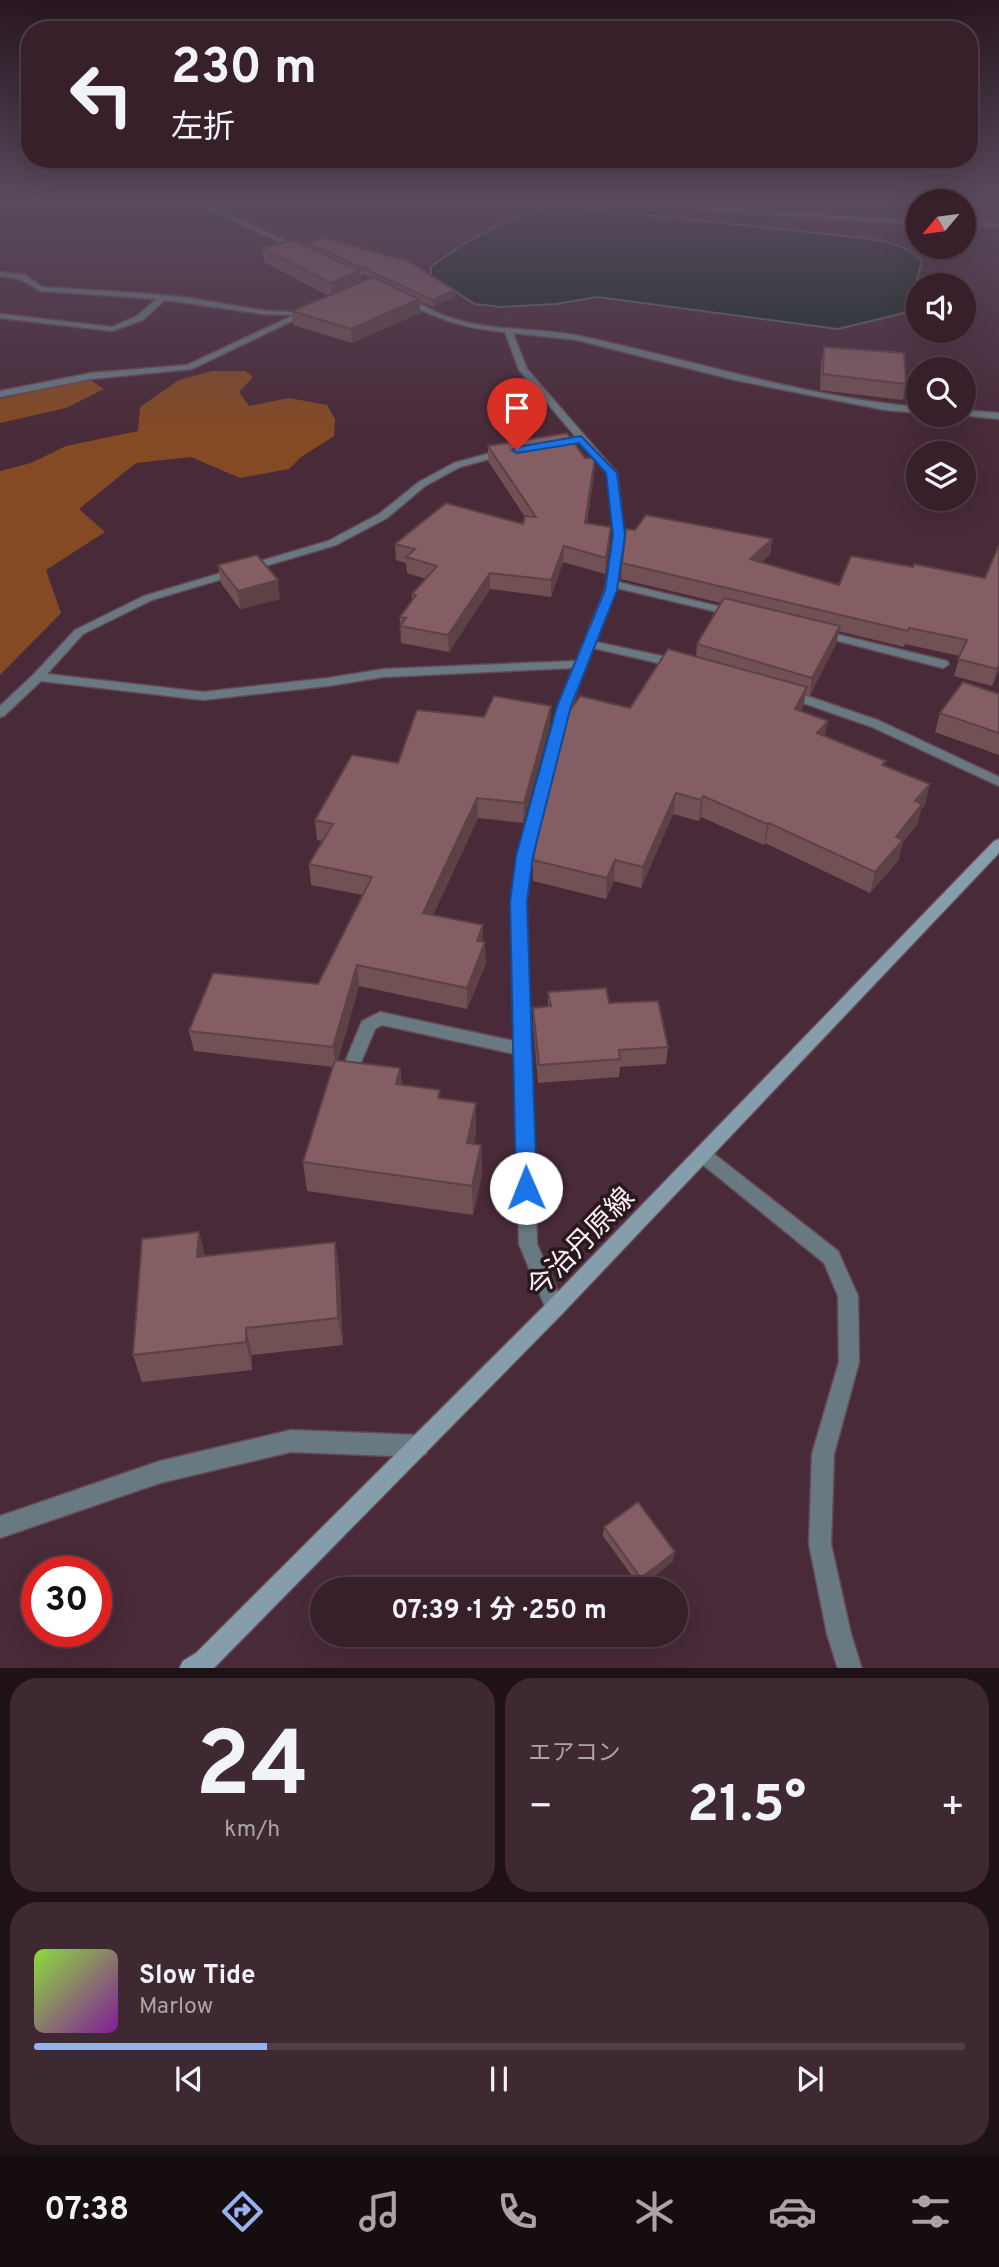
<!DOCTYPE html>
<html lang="ja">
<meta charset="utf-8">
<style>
body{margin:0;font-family:Overpass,"Noto Sans JP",sans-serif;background:#3e2832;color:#f1f3f6;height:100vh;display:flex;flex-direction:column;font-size:26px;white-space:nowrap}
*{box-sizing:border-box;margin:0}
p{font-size:23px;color:#aaa3a8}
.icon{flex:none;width:38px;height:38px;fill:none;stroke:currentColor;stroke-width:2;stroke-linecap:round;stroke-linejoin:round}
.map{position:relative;height:1668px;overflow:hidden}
.drawer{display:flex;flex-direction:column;gap:10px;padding:10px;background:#1e1217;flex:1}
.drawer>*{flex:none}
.hud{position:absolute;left:21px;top:21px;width:957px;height:147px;border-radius:28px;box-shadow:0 7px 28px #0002,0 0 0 2px #513e47;background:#37202a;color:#f1f3f6;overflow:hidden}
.needle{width:46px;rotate:241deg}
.buttons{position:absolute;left:906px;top:189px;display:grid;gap:14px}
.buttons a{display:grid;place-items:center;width:70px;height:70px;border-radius:50%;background:#37202a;box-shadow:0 7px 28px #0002,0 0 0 2px #513e47;font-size:35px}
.speed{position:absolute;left:21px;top:1556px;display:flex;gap:14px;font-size:35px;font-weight:700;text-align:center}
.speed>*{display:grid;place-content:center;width:91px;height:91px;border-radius:50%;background:#37202a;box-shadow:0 7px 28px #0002,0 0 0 2px #513e47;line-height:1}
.speed .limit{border:10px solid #d22;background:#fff;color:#111}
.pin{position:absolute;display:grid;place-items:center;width:60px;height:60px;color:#fff;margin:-72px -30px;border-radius:50% 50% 50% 0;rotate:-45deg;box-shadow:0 0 7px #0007}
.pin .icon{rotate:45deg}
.me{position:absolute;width:77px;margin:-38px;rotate:359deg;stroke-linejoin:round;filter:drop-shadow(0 0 5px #0008)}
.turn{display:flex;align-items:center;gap:24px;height:147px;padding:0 35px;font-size:32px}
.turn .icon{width:91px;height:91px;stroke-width:2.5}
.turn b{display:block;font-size:49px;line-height:60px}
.big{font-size:52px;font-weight:700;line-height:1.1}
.drawer .card{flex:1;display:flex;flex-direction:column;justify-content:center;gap:10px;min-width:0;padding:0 24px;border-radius:28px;background:#3e2832}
.drawer .dial{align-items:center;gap:0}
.dial b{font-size:91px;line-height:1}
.song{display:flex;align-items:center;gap:21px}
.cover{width:84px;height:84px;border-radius:10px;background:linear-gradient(135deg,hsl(90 70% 55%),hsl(290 70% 35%))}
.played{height:7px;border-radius:4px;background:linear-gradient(90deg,#95b2f1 25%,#513e47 25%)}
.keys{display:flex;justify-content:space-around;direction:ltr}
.heat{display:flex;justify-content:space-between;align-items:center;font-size:38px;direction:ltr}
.drawer .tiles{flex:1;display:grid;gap:10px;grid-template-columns:1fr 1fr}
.card:last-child{grid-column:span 2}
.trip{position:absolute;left:310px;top:1577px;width:378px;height:70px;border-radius:35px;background:#37202a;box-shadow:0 7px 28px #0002,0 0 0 2px #513e47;font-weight:700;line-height:70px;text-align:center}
.tab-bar{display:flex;height:112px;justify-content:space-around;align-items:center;background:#160d11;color:#aaa3a8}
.tab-bar .icon{width:49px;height:49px}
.tab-bar .on{color:#95b2f1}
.tab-bar b{font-size:32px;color:#f1f3f6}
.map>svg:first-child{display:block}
.green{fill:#834a24}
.water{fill:#172a24;stroke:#5c6462;stroke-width:2}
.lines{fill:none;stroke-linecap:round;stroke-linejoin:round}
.minor-casing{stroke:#664956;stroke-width:3}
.secondary-casing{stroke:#664956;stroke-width:3}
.minor{fill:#697981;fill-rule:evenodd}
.secondary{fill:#869eac;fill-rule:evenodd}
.wall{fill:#725154;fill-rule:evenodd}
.shaded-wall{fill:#5c4245}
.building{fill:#845e62;stroke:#5c4245;stroke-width:2}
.route{fill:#1a73e8;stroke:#114b97;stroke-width:2}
.labels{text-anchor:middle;stroke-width:7;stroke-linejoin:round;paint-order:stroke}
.near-street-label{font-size:28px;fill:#feedf4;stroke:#26181e}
</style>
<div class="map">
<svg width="999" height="1669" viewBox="0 0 999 1669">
<rect width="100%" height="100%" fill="#492a38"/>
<g class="green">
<path d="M212,371H245L253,377L239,392L249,406L289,398L327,405L335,419L334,436L301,457L289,469L240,478L191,457L136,463L79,509L105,532L46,570L61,613L0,675V471L31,463L66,446L138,431L140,407L179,380Z"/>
<path d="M89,379L104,389L66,408L0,423V399Z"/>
</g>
<path class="water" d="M557,206L864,238C887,241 905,245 922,261L908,312L838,329L597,297L556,304L501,307L475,304L431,276V267C463,241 517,213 557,206Z"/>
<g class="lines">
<g class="minor-casing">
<g id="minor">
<path d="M192,202H200L306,250L300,251Z"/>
<path d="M615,202H644L919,221V225L618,204Z"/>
<path d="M964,221L999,224V228L964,225Z"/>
<path d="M0,272L25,275L42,287C88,290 135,292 181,297C214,300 280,319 309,309L313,311L192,369L91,379L0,397V391L91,373L187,365L294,315L263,314L165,300L143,320L112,331L0,318V314L112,327L137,316L157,299L40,291L20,279L0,276Z"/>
<path d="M399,296H405C419,303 433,312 448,317C490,332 536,327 580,336C692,360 804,397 919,407V413L885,410L735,380L577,340L513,333L527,369L617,473L624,535L618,582L738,611L740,613L734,616L617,588L596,642L680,660L686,664L680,668L593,648C561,729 535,816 526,902L537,1244L565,1308L562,1314L555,1317L548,1314L519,1244L515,1054L382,1025L375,1029L354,1079L348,1081L342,1079L340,1074L362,1021L380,1012L514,1041L512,902L517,856L558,706L573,668L384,677L328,686L203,700L41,681L4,716L0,717V706L34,674L75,630L144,596L328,541L379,514L419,482L454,463L505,449L510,452L508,454L460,467L425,486L387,518L336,545L152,600L83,634L47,674L203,692L328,678L384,669L576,661L605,590L614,535L607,473L580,442L553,445V441L576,437L519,370L505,332C461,328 439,319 399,300Z"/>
<path d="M964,410L999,413V419L961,415H964Z"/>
<path d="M819,630L947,661L949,664L943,668L815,635V631Z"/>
<path d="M787,689L880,721L999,777V786L872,727L783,696L781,693Z"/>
<path d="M703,1148L709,1150L838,1251L858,1296L859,1362L834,1454L831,1544L851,1634L862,1669H838L827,1634L809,1544L812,1454L839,1362L838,1296L824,1263L697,1160L694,1155L697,1150Z"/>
<path d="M291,1430L418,1435L426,1438L429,1446L426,1454L418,1457L291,1452L160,1483L0,1538V1516L160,1461Z"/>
</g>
</g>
<g class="secondary-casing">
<path id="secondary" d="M999,839V853L562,1314L213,1669H179L183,1661L196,1653L548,1302L994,841Z"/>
</g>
<use href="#minor" class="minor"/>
<use href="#secondary" class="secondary"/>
</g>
<g class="wall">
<path d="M308,243L454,290L455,297L433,307L419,301L420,313L352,343L293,325L292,311L329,296L264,262L262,248L309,247ZM361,274L371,278L361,282Z"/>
<path d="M824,347L906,384L903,400L820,390L821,363Z"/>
<path d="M488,446L594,474L587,524L610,543L605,574L563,562L551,597L490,589L449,652L401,643L400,617L412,601V594L426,579L407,573L406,563L396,560L395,544L523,524L525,517L488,461Z"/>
<path d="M772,539L770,555L761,562L839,585L913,567L985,578L999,545V670L992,686L954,676L960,656L905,644L904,647L838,631L836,644L809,697L805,696L803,707L801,711L824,737L884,766L925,805L921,809L917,825L903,842L898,861L870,893L765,843L764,845L701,817L699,821L673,814L641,888L614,881L606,899L533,881V860L630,708L696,656L697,644L721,603L621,579L622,563Z"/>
<path d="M218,565L280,599L240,609L221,583Z"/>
<path d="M999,694V755L935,732L940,713Z"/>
<path d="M550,725L523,823L478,818L433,915L483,925V942L486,963L467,1009L359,986L338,1060L400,1068L402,1084L440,1098L476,1132L474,1144L481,1145L482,1174L473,1215L307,1191L303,1162L333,1067L194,1051L189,1031L318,984L363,895L311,885L309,864L322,841L317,840L315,820L398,763Z"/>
<path d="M548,992L609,1003L668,1047L666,1064L620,1067L619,1077L538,1083L533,1025V1008L548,1007Z"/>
<path d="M199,1232L205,1256L335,1242L339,1270L343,1345L252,1355V1370L142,1382L133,1355Z"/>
<path d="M604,1527L673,1561L640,1587L603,1536Z"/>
</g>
<g class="shaded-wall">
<path d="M360,271L361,286L332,297L331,283Z"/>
<path d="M454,290L455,297L433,307V300Z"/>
<path d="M419,299L420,313L352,343L351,329Z"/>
<path d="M595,458L594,474L584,540L585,523Z"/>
<path d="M611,527L610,543L605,574L606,558Z"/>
<path d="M772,539L770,555L748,574L750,559Z"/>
<path d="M564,546L563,562L551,597V580Z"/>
<path d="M490,573V589L449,652L448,635Z"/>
<path d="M278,580L280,599L240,609L238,591Z"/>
<path d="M840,626L836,644L809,697L812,678Z"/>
<path d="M999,665V670L992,686L997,669Z"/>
<path d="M807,687L803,707L792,729L795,709Z"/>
<path d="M551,706L550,725L523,823L524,803Z"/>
<path d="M828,721L824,741L817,733Z"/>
<path d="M930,784L925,805L921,809L917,825L903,842L898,861L870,893L875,872L915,801Z"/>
<path d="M676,793L673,814L641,888L643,867Z"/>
<path d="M703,796L701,817L699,821L701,800Z"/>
<path d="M477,798L478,818L424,933L423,913Z"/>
<path d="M769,823L765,843L764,845L767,824Z"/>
<path d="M615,860L614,881L606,899L607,878Z"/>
<path d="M483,925V945L477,941Z"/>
<path d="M485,942L486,963L467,1009V988Z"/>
<path d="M357,965L359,986L336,1067L333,1047Z"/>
<path d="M400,1068L403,1097L396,1084Z"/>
<path d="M476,1103V1132L468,1172L467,1143Z"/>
<path d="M481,1145L482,1174L473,1215L472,1186Z"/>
<path d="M199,1232L206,1261L197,1257Z"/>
<path d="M335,1242L339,1270L343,1345L338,1318Z"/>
<path d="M246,1328L252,1355V1370L246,1342Z"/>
<path d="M675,1552L673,1561L640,1587L641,1578Z"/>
</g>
<g class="building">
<path d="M324,238L408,261L454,290L433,300L308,243Z"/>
<path d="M293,240L360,271L331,283L262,248Z"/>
<path d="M373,277L419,299L351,329L292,311Z"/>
<path d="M824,347L904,353L906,384L823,374Z"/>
<path d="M567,433L585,458H595L585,523L611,527L606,558L564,546L551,580L490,573L448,635L400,626L406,618L400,617L416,595L412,594L437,566L406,557L415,549L395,544L446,503L523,524L525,516L536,517L488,446Z"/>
<path d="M646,515L772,539L750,559L839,585L851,556L913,567L914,564L985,578L999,545V665L997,669L958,659L967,640L909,628L908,631L622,563L626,529L635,530Z"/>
<path d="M257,555L278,580L238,591L218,565Z"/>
<path d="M724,598L840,626L812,678L697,644Z"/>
<path d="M668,649L807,687L795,709L828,721L817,733L886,761L882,765L930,784L915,801L922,804L896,837L903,840L875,872L769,823L767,824L703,796L701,800L676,793L643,867L615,860L607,878L533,860L546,785L568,708L571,709L580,696L630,708Z"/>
<path d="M963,682L999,694V733L940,713Z"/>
<path d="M494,696L551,706L524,803L477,798L423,913L483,925L477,941L485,942L467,988L357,965L333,1047L189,1031L213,973L318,984L372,877L309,864L333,824L315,820L352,755L398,763L417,710L484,717Z"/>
<path d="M606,988L609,1003L658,1001L668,1047L619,1050L620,1059L539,1065L533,1008L551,1006L548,992Z"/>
<path d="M335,1060L400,1068L396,1084L440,1090L438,1098L476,1103L467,1143L481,1145L472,1186L303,1162Z"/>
<path d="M199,1232L197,1257L335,1242L338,1318L246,1328V1342L133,1355L142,1239Z"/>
<path d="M638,1502L675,1552L641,1578L604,1527Z"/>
</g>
<linearGradient id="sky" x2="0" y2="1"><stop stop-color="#28171f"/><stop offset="0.46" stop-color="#594a5e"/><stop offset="1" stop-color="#594a5e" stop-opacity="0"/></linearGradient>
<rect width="999" height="435" fill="url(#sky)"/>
<path class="route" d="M581,436L617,473L625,535L617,590L571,706L533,856L527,902L537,1188L534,1195L526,1197L519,1195L516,1188L510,902L516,856L557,706L605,590L613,535L606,473L579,443L517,453L512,450L517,447Z"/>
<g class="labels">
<g class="near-street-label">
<text transform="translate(580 1242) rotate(-46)" y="10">今治丹原線</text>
</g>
</g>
</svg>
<div class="buttons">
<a><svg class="needle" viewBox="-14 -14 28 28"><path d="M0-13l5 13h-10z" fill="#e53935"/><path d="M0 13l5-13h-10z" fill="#aaa3a8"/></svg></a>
<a><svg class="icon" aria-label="sound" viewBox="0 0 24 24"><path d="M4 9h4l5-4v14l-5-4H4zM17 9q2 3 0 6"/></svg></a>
<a><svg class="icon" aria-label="search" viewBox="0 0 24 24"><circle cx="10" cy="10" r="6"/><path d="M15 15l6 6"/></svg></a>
<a><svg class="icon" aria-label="layers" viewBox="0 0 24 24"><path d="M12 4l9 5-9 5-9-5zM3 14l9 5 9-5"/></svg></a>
</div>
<div class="speed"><div class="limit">30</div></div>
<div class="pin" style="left:517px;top:450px;background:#d93025"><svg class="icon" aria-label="arrive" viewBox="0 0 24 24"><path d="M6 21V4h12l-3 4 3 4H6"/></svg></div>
<svg class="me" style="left:526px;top:1188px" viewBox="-20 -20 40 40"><circle r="19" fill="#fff"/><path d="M0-13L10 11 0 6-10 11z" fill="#1a73e8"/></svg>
<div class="trip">07:39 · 1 分 · 250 m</div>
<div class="hud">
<div class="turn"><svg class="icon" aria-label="left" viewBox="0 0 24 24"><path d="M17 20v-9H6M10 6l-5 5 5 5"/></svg><div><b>230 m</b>左折</div></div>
</div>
</div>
<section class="drawer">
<div class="tiles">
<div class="card dial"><b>24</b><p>km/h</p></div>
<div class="card"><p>エアコン</p>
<div class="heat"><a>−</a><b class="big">21.5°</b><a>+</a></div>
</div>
<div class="card">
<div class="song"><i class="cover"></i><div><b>Slow Tide</b><p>Marlow</p></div></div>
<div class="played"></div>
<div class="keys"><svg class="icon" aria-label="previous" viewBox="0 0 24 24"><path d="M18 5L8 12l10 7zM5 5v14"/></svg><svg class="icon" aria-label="pause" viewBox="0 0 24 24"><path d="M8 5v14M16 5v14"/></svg><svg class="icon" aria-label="next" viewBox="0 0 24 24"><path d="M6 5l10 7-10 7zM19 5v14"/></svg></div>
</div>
</div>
</section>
<nav class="tab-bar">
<b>07:38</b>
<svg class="icon on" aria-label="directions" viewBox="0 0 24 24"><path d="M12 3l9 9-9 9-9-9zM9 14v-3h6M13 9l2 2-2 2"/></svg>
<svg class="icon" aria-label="music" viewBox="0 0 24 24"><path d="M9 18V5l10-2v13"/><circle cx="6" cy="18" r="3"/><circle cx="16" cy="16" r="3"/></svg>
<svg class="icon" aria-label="phone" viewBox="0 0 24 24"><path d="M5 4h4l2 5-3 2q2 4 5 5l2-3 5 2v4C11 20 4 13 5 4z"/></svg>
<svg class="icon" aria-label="climate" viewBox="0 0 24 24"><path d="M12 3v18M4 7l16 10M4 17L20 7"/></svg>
<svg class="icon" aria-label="car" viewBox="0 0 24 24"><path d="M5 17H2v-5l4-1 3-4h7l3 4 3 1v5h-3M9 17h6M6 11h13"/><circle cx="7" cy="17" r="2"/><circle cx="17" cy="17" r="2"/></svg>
<svg class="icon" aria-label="filters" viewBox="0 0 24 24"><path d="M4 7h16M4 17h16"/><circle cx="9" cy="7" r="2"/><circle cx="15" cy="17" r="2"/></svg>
</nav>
